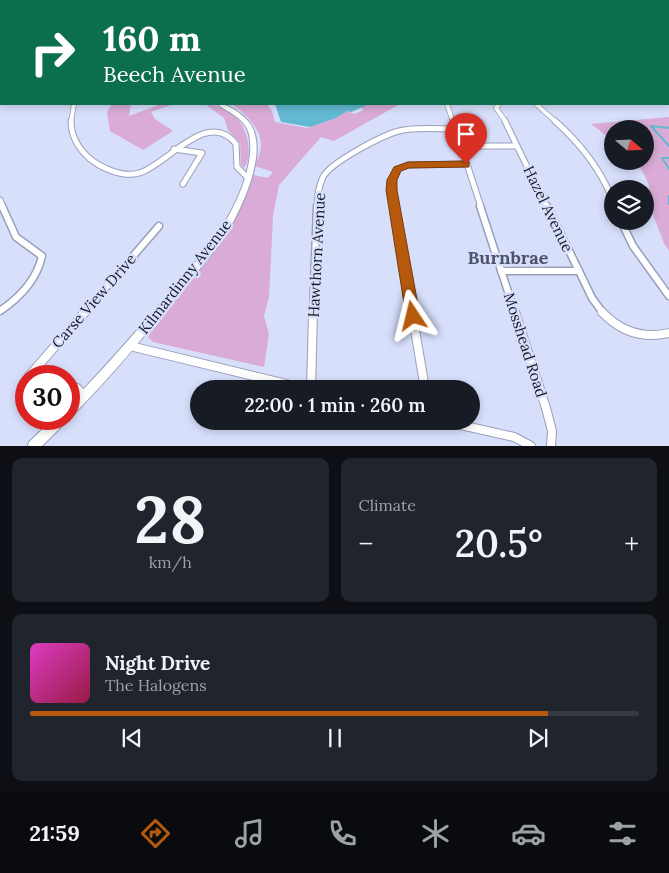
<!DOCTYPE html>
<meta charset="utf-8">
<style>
body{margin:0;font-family:Lora,serif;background:#20242c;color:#f1f3f6;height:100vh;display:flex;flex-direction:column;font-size:19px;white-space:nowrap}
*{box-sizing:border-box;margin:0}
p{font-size:16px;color:#9ea1a6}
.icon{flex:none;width:28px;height:28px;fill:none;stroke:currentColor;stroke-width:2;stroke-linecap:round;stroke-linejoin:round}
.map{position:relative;height:446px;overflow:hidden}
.panel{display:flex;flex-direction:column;gap:12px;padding:12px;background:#0d0f14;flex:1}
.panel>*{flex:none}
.hud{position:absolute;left:0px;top:0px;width:670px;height:105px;box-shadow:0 2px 8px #0003;background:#0b6e4f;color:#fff;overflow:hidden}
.needle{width:32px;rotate:109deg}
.tools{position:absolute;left:604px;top:120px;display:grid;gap:10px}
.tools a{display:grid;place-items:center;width:50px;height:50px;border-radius:50%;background:#171b24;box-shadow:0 2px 8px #0003;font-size:25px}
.speed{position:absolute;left:15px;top:365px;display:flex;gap:10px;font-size:25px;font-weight:700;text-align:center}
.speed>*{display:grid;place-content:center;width:65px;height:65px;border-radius:50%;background:#171b24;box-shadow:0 2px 8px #0003;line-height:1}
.speed .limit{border:8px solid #d22;background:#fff;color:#111}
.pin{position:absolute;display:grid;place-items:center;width:42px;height:42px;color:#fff;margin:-51px -21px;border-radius:50% 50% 50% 0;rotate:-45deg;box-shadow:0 0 5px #0007}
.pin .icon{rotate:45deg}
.me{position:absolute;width:55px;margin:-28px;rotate:350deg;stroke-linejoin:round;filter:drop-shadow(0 0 4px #0008)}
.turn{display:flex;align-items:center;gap:18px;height:105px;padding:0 20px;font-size:22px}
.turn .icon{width:65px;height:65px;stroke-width:2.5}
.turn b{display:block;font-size:35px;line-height:42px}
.big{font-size:38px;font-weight:600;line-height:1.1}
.panel .card{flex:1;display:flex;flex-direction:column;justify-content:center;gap:8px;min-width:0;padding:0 18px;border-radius:10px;background:#20242c}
.panel .dial{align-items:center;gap:0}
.dial b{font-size:65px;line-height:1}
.song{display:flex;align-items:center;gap:15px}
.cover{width:60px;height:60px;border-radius:8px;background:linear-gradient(135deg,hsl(310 70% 55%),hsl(340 70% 35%))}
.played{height:5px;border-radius:2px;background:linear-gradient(90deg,#b7590c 85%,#363941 85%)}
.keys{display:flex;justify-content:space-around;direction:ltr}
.heat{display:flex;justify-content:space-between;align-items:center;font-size:28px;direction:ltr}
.panel .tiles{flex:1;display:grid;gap:12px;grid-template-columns:1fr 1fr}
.card:last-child{grid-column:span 2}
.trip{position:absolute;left:190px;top:380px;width:290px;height:50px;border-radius:25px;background:#171b24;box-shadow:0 2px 8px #0003;font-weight:600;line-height:50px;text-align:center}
.dock{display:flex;height:80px;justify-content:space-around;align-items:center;background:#090b0e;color:#9ea1a6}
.dock .icon{width:35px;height:35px}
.dock .active{color:#b7590c}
.dock b{font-size:22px;color:#f1f3f6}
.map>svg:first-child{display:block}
.green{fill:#d9abd6}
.water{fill:#62b9d1}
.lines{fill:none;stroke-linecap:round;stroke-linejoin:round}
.stream-far1{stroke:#62b9d1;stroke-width:1}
.stream{stroke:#62b9d1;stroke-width:2}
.street-far4-casing{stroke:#989fba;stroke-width:4.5}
.street-far3-casing{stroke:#989fba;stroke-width:5.5}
.street-far2-casing{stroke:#989fba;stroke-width:7}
.street-far1-casing{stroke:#989fba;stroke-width:9}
.street-casing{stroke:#989fba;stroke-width:10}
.secondary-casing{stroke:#989fba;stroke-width:2}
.street-far4{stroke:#fff;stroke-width:3}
.street-far3{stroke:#fff;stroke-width:4}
.street-far2{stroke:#fff;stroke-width:5}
.street-far1{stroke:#fff;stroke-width:6}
.street{stroke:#fff;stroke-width:8}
.secondary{fill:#fff;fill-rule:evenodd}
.route{fill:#b7590c;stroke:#773a08}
.labels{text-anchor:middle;stroke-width:5;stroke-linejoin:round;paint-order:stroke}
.street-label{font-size:15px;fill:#171a24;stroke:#d7dffb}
.quarter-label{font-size:18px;font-weight:bold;fill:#4d536b;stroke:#d7dffb}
</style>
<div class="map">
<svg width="669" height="446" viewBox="0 0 669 446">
<rect width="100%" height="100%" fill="#d7dffb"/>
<g class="green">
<path d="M112,104H131L129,116L161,104H174L151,112L155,119L173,131L143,150L110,131L107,112Z"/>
<path d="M205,104C216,104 231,110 238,119C247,130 254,156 244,168L241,165L240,143L228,130L224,118Z"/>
<path d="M231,104H267L272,111L275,122L307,128L336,118L347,111L354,114L364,110L359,107L369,104H400L334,141L321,137L279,185L273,216L269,297L264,316L269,334L264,367L153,342L146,335L177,297L239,210L253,175L268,178L273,172L255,166C257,160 261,152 261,146C262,129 244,112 231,104Z"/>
<path d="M669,117V251L664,243L648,202L649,185L642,170L634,161H645V129H612V140L591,124Z"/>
</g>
<path class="water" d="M275,104H370L351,112L347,111L336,118L310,127L281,122Z"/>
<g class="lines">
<path class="stream-far1" d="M269,0L273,1"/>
<g class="stream">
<path d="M669,128L651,126L669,146"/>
<path d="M669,158H662L669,169"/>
<path d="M669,196V204"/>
</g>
<g class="street-far4-casing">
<g id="street-far4">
<path d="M236,0L240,1"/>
<path d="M531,0L537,1"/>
<path d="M60,1L83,0"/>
<path d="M124,1L132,0"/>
<path d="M160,1L164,0"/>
<path d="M223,1L225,0"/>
</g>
</g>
<g class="street-far3-casing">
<g id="street-far3">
<path d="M447,104L453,122"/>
<path d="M499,104L496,108L506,122"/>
<path d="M536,104L556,122"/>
<path d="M71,122L74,104"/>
</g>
</g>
<g class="street-far2-casing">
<g id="street-far2">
<path d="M71,121C71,136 78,148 89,158C101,168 123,178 139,173C166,166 208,107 236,144L237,167L247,177"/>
<path d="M453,121L481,207"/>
<path d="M555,121C580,143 599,167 612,198"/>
<path d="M460,146H517L505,121"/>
<path d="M517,146L547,207"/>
<path d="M174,149L202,153L183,184"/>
<path d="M0,200L3,207"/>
<path d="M317,207C317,197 319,186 323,177C331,162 383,135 399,131C414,127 438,129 454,129"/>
<path d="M394,207C391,192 391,183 397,169L408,165L466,164"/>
</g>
</g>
<g class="street-far1-casing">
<g id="street-far1">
<path d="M394,206L412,313"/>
<path d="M480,206L515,313"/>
<path d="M547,206L579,271"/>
<path d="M621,221L633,246L669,296"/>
<path d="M501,271H579L592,298L603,313"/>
<path d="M0,311C19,298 37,279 42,256L16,237L2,206"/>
<path d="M84,313L159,226"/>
<path d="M313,313L317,206"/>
</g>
</g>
<g class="street-casing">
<g id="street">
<path d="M412,312L425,389"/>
<path d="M515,312L546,408L552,431L551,446"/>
<path d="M602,312C620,331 643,339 669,333"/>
<path d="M130,346L307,389"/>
<path d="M29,376L85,312"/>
<path d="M26,380L22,390L26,399"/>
<path d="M69,385L77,388L84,397"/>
<path d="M311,389L313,312"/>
<path d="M443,421L514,437L531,446"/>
</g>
</g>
<g class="secondary-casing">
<g id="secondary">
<rect x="0" y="59" width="1" height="3"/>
<path d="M217,104C228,103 242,114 249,122C269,148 245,201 231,226C215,252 195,275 175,298C143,338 110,378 73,415L69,416V404C105,368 138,329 171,291C191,266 214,243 229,215C241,194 256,156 248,131C243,117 227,112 217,104Z"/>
<path d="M53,419H66L65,423L42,446H28L29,442Z"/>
</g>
</g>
<use href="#street-far4" class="street-far4"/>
<use href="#street-far3" class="street-far3"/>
<use href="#street-far2" class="street-far2"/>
<use href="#street-far1" class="street-far1"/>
<use href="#street" class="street"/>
<use href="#secondary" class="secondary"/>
</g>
<path class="route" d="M466,161L469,162V167L409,168L401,171L397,180V190L420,316L418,321L413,323L408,321L406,316L386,190L387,180L394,167L408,162Z"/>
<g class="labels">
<g class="street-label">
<text transform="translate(548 209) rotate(64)" y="5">Hazel Avenue</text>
<text transform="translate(317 255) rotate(-87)" y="5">Hawthorn Avenue</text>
<text transform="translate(185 277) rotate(-52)" y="5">Kilmardinny Avenue</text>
<text transform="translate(94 301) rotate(-49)" y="5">Carse View Drive</text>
<text transform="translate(525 345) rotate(72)" y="5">Mosshead Road</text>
</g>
<g class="quarter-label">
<text x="508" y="264">Burnbrae</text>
</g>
</g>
</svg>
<div class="tools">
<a><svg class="needle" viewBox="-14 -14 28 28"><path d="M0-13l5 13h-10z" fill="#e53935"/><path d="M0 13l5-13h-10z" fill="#9ea1a6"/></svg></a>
<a><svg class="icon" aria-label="layers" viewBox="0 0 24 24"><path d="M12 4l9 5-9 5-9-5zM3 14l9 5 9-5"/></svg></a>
</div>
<div class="speed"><div class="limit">30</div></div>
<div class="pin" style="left:466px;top:164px;background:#d93025"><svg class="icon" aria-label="arrive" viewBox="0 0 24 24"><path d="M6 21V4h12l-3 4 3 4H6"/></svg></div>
<svg class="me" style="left:413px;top:316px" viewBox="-20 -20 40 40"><path d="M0-17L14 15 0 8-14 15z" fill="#b7590c" stroke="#fff" stroke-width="4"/></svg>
<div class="trip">22:00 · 1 min · 260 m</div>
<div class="hud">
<div class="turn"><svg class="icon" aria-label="right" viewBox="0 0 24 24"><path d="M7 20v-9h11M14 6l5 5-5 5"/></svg><div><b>160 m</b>Beech Avenue</div></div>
</div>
</div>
<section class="panel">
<div class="tiles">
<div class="card dial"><b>28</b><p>km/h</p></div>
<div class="card"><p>Climate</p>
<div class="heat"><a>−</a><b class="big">20.5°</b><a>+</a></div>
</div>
<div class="card">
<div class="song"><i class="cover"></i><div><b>Night Drive</b><p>The Halogens</p></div></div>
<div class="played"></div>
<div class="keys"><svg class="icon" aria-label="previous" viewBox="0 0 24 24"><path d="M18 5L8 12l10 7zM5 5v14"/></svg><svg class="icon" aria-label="pause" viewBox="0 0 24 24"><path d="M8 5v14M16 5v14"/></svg><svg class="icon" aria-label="next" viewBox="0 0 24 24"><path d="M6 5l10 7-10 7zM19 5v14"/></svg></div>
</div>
</div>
</section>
<nav class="dock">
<b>21:59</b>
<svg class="icon active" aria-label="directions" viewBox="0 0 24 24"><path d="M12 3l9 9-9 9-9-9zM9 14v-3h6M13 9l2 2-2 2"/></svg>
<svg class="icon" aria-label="music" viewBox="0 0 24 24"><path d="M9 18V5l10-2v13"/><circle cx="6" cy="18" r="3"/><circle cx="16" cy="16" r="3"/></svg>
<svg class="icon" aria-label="phone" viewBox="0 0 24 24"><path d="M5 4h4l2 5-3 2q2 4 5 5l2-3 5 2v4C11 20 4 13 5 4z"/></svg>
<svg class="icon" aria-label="climate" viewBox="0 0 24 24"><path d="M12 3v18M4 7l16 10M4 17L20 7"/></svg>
<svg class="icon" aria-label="car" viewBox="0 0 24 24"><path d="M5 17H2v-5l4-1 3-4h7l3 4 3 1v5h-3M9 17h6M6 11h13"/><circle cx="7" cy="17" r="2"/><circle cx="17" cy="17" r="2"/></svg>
<svg class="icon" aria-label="filters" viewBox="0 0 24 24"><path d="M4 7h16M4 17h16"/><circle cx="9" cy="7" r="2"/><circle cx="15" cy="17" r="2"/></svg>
</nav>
